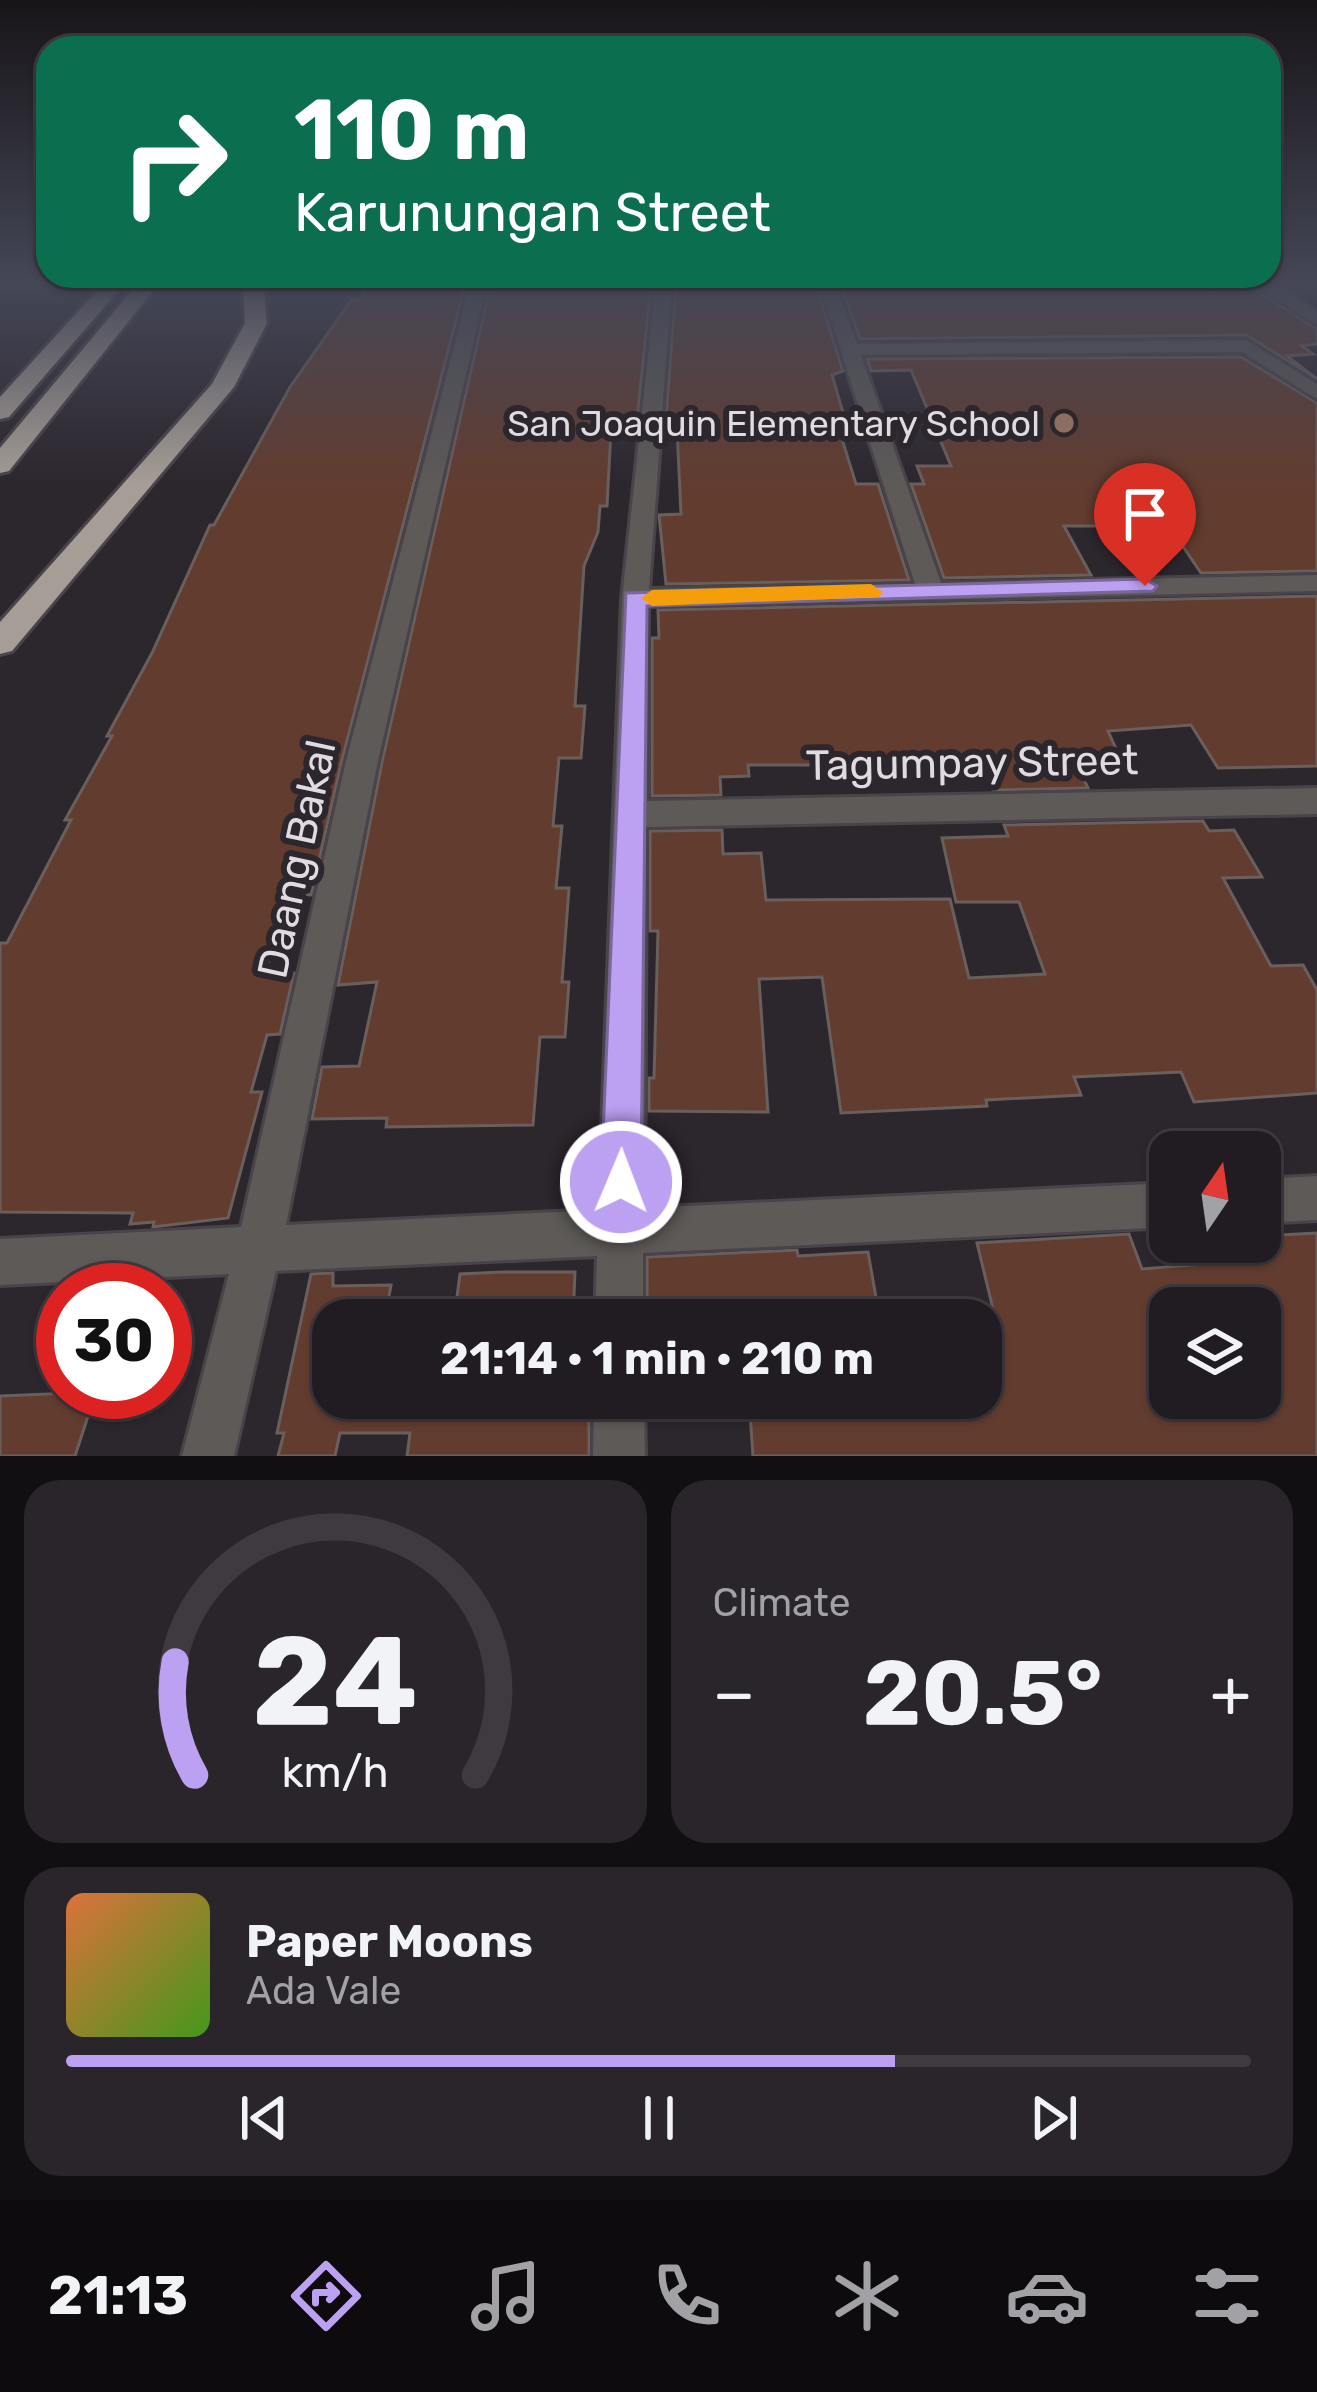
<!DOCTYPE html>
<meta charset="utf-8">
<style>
body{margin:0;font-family:Rubik,sans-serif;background:#29252a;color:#f1f3f6;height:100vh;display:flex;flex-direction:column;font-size:45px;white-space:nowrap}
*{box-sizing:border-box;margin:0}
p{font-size:39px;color:#a2a1a5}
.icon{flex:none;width:66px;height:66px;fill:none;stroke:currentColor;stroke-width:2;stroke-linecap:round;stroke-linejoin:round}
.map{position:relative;height:1456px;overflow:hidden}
.details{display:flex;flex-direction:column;gap:24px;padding:24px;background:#120f13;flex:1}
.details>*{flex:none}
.hud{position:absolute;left:36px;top:36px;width:1245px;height:252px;border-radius:36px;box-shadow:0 3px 9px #0004,0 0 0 3px #3e3a40;background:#0b6e4f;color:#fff;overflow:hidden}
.needle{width:78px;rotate:13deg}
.fabs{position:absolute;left:1149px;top:1131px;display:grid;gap:24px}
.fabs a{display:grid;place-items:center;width:132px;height:132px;border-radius:24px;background:#211c22;box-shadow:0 3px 9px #0004,0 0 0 3px #3e3a40;font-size:60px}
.speed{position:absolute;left:36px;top:1263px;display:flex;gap:24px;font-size:60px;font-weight:700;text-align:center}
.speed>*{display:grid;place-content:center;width:156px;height:156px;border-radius:50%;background:#211c22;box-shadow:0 3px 9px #0004,0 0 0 3px #3e3a40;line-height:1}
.speed .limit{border:18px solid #d22;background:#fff;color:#111}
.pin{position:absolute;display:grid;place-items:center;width:102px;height:102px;color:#fff;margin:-123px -51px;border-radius:50% 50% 50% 0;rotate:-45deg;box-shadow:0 0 12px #0007}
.pin .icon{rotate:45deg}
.me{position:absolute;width:132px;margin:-66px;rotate:1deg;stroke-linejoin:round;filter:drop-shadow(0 0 9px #0008)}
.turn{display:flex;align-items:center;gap:42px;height:252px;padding:0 60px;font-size:54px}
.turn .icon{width:156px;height:156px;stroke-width:2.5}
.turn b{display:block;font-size:84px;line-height:102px}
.big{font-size:90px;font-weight:700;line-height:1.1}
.details .card{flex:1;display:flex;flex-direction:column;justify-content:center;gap:18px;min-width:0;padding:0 42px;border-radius:36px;background:#29252a}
.details .dial{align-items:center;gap:0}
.dial svg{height:312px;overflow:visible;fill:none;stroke:#3e3a40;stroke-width:7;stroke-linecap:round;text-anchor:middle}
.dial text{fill:#f1f3f6;stroke:none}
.song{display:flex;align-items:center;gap:36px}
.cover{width:144px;height:144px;border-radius:18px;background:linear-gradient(135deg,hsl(20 70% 55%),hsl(100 70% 35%))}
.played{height:12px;border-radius:6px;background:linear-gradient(90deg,#bca0f2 70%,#3e3a40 70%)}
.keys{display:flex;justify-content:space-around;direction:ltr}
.heat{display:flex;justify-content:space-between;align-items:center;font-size:66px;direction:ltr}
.details .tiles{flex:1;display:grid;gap:24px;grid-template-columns:1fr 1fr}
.card:last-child{grid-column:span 2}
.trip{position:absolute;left:312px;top:1299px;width:690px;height:120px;border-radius:36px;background:#211c22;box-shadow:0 3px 9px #0004,0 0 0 3px #3e3a40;font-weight:700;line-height:120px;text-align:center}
.menu{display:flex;height:192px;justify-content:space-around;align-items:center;background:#0d0b0e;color:#a2a1a5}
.menu .icon{width:84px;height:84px}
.menu .active{color:#bca0f2}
.menu b{font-size:54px;color:#f1f3f6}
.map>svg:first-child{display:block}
.building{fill:#623c2f;stroke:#6a5f5c;stroke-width:3;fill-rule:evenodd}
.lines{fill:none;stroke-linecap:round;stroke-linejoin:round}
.minor-casing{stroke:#49434a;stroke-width:6}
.highway-casing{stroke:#49434a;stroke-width:6}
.minor{fill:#5d5a57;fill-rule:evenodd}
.highway{fill:#a69e96;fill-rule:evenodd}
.route{fill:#bca0f2;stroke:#7a689d;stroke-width:3}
.slow{fill:#f59e0b}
.education-dot{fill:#8d6e63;stroke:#2c262d;stroke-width:4.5}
.labels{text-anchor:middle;stroke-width:12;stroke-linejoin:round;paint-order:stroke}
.far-poi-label{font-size:36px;fill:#dfdbe0;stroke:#2c262d;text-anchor:end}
.street-label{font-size:42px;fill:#dfdbe0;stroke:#2c262d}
</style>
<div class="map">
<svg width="1317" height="1456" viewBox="0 0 1317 1456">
<rect width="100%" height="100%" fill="#2c262d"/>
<g class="building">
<path d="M416,282H466L342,760L311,895L287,894L265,974L294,973L280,1034L267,1035L251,1092H262L228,1218L153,1227L154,1222L130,1224L133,1213L0,1212V943H7L71,820H65L112,736H107L152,653L210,525H214L290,387L352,299L359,300L368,288L411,287Z"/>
<path d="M491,282L651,286L636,430H611L607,506H600L598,532L584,566L575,706H585L581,758H559L553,826H562L556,888H569L562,982H569L565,1037H540L533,1125L386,1127L387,1118L312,1119L322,1067L359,1066L377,982L338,985L382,762Z"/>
<path d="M689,282H815L843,371L832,375L846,423H837L856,484H878L909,580L666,584L659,515L681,514L677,429H665L676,287H690Z"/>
<path d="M840,282H1197L1208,291L1252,288L1317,329V344L1302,346L1313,354L1287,356L1317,379L1246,335L860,339Z"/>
<path d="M1241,357L1317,403V571L1201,573L1169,526H1064L1091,575L944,578L911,484H924L917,466H951L911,370L871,371L867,359Z"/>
<path d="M1317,596V766L1218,768L1191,725L1108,731L1123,764H1077L1088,788L993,790L987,773H941L938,765H748L749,776L720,777L721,795L652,796V638H659L658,610Z"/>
<path d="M1203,821L1209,831L1234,830L1262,877L1223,878L1271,966L1303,965L1317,990V1093L1194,1102L1181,1072L1074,1077L1081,1095L986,1100L987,1106L841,1113L822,977L759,979L768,1112L649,1111V1078H654L658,931H650V831L722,830L723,854L761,853L766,900L950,899L969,978L1045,974L1019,902H956L942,838L1008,836L1004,825Z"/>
<path d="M1317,1233V1456H753L749,1398H981V1343L1001,1342L977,1243L1129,1234L1142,1269L1255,1260L1247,1242H1260V1236ZM1153,1308H1260V1398H1170V1355Z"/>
<path d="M797,1250L798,1256L868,1252L880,1320H647V1257Z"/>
<path d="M502,1272H575L573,1320H454L460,1274Z"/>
<path d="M333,1273V1286L391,1285L385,1320H333V1398H566L565,1413L589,1414V1456H407L410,1433H340L335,1456H278L284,1433H277L311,1274Z"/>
<path d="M96,1392L75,1456H0V1396Z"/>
</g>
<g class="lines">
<g class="minor-casing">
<g id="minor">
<path d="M471,282H487L378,761L286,1225L599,1210L622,598L656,282H672L649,589L915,584L819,282H835L857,344L1246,340L1317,384V399L1242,352L861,355L941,583L1317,575V591L648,606L647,801L1317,788V814L646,827L644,1208L1170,1183V1227L643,1253V1320H595L597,1256L276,1271L234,1456H182L229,1274L0,1285V1239L241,1227L346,761Z"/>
<path d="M1251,282H1271L1317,312V325Z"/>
<path d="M1317,1176V1220L1260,1223V1179Z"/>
<path d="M594,1398H644L645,1456H593Z"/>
</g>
</g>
<g class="highway-casing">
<g id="highway">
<path d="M105,282H126L9,417L0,419V397Z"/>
<path d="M139,282H160L9,471L0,473V448Z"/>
<path d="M243,282H263L267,323L234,387L12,651L0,654V622L212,384L245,323Z"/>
</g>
</g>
<use href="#minor" class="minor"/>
<use href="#highway" class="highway"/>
</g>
<linearGradient id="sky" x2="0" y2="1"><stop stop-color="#181519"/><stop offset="0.58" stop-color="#454757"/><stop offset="1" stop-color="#454757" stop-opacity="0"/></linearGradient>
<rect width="1317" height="486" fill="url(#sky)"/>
<path class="route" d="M1145,579L1157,586L1153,591L647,606L641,1182L635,1196L621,1202L607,1196L601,1182L626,593Z"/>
<path class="slow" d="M871,584L883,592L879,597L652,606L641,598L652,590Z"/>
<circle class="education-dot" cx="1064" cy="423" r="12"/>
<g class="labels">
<g class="far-poi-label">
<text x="1040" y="436">San Joaquin Elementary School</text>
</g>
<g class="street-label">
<text transform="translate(972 762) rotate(-1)" y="15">Tagumpay Street</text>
<text transform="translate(296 859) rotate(-78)" y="15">Daang Bakal</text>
</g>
</g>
</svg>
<div class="fabs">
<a><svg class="needle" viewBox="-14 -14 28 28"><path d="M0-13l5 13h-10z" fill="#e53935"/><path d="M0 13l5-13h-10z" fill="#a2a1a5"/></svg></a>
<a><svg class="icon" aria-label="layers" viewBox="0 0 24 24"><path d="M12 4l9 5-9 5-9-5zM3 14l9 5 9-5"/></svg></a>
</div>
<div class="speed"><div class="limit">30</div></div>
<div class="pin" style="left:1145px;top:586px;background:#d93025"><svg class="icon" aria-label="arrive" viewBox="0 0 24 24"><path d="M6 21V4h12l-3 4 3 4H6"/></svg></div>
<svg class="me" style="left:621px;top:1182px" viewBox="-20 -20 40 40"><circle r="17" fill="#bca0f2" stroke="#fff" stroke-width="3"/><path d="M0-11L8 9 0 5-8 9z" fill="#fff"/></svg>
<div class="trip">21:14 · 1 min · 210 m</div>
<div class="hud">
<div class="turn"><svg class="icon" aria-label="right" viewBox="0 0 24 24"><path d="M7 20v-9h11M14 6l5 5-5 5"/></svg><div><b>110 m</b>Karunungan Street</div></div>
</div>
</div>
<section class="details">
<div class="tiles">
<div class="card dial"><svg viewBox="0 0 100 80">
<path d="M14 69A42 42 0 1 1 86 69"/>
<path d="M14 69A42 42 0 0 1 9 40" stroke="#bca0f2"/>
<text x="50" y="56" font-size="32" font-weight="700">24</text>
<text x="50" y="72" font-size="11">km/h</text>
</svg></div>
<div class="card"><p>Climate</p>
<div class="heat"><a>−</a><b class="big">20.5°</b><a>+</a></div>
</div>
<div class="card">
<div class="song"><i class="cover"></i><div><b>Paper Moons</b><p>Ada Vale</p></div></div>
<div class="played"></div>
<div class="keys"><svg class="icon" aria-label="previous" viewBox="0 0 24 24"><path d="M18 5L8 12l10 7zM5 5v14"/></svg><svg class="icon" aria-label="pause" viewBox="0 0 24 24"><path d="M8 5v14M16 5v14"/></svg><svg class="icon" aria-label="next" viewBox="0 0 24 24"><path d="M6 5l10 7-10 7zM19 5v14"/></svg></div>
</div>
</div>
</section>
<nav class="menu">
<b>21:13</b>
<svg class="icon active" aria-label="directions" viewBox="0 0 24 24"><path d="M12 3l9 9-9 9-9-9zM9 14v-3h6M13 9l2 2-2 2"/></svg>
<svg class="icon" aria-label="music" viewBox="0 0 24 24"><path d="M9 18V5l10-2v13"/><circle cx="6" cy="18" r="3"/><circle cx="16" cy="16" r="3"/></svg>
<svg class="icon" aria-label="phone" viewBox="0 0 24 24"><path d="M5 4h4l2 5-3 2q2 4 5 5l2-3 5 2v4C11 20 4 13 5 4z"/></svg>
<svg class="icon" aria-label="climate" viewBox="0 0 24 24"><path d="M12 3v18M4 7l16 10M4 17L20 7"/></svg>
<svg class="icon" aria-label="car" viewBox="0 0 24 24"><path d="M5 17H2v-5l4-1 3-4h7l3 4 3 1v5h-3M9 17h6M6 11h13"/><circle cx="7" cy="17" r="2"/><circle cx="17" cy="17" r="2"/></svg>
<svg class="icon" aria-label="filters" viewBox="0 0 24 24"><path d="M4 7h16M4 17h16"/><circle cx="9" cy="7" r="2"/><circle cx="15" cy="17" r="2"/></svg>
</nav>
